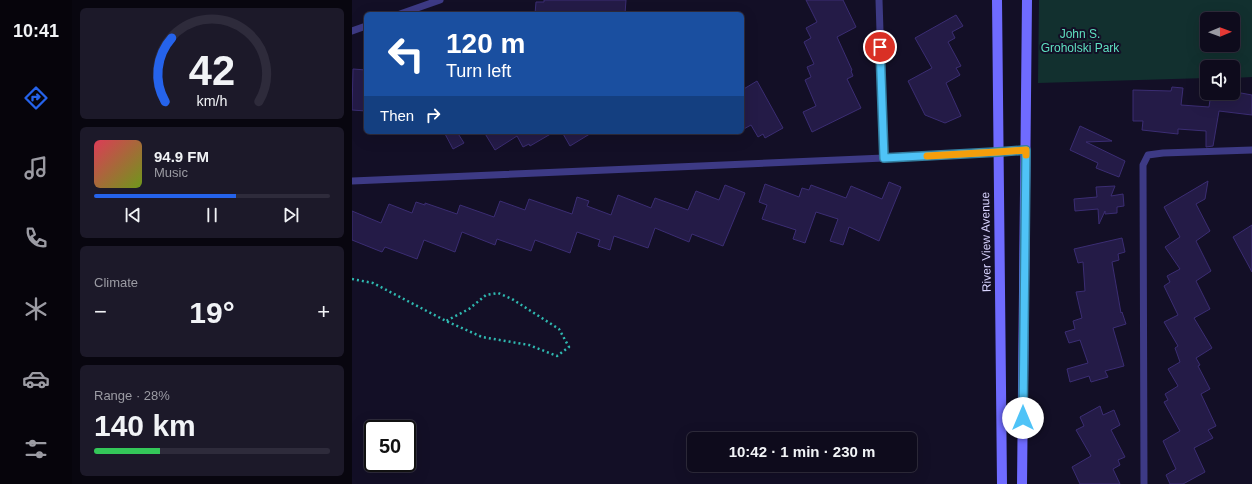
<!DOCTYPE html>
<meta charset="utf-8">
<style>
body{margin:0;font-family:Helvetica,sans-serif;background:#1c1929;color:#f1f3f6;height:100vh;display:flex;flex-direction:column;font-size:15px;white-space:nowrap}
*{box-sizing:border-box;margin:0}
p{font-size:13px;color:#9b9ba3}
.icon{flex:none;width:22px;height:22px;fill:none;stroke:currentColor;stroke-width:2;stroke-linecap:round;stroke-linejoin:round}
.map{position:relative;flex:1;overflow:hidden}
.side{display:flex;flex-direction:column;gap:8px;padding:8px;background:#08060f;width:280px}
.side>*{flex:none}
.guide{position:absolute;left:12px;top:12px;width:380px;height:122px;border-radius:6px;box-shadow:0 4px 16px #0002,0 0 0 1px #2e2b3b;background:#1a4fa0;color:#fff;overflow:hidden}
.needle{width:26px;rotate:89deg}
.controls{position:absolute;left:848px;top:12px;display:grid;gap:8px}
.controls a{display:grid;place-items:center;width:40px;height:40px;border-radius:6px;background:#0e0b1c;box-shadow:0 4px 16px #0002,0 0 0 1px #2e2b3b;font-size:20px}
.speed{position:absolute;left:12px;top:420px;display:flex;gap:8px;font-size:20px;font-weight:700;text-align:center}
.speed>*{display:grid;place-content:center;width:52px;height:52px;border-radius:50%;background:#0e0b1c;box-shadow:0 4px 16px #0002,0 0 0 1px #2e2b3b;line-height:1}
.speed .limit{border:2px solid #111;border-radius:6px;background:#fff;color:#111}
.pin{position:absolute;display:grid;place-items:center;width:34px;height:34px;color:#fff;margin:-17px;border:2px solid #fff;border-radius:50%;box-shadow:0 1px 4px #0007}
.me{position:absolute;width:44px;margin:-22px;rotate:0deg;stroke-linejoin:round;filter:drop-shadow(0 0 3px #0008)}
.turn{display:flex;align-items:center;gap:14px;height:84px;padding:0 16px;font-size:18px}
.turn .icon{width:52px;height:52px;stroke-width:2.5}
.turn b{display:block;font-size:28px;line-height:34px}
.then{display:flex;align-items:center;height:38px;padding:0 16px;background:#0003;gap:8px;font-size:15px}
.big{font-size:30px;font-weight:700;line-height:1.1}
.side .widget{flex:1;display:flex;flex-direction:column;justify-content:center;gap:6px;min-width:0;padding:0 14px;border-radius:6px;background:#1c1929}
.side .dial{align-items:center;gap:0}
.dial svg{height:104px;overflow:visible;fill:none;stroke:#2e2b3b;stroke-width:7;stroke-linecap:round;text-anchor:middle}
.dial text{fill:#f1f3f6;stroke:none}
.song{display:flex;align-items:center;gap:12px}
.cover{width:48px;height:48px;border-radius:6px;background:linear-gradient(135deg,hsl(350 70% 55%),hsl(80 70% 35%))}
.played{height:4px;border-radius:2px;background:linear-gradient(90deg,#2563eb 60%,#2e2b3b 60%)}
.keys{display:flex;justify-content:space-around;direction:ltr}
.heat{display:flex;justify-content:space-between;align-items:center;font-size:22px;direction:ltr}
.charge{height:6px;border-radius:3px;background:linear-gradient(90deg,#34c759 28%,#2e2b3b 0)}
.trip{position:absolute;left:335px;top:432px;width:230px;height:40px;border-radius:6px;background:#0e0b1c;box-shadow:0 4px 16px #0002,0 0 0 1px #2e2b3b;font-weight:700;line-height:40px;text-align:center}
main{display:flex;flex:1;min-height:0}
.tabs{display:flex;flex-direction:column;width:72px;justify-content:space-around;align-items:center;background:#06040b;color:#9b9ba3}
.tabs .icon{width:28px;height:28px}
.tabs .selected{color:#2563eb}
.tabs b{font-size:18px;color:#f1f3f6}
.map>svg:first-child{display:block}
.green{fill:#12302f;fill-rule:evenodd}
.building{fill:#241b47;stroke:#3b2d73}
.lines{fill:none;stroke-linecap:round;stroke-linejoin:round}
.path{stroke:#2fb8b0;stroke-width:2.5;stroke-dasharray:2 3;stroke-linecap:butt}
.service{stroke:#3d3a85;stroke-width:7}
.secondary{stroke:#6f6bff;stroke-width:10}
.route-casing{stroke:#337fa1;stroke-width:10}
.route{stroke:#4fc3f7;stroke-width:7}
.slow{stroke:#f59e0b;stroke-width:7}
.labels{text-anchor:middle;stroke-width:4;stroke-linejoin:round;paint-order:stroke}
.park-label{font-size:12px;fill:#5fe0c0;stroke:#130f26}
.street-label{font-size:12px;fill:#d9d4ff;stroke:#130f26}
</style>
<main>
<nav class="tabs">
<b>10:41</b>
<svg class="icon selected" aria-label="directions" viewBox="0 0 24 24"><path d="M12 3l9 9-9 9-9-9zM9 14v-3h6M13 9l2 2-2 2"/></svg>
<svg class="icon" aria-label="music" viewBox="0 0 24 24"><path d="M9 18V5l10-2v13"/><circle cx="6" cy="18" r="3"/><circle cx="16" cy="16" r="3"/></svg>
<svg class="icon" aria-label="phone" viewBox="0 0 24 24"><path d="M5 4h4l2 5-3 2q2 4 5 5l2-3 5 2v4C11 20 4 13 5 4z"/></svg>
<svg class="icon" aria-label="climate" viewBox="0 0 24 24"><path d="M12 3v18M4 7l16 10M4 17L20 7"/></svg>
<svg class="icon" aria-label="car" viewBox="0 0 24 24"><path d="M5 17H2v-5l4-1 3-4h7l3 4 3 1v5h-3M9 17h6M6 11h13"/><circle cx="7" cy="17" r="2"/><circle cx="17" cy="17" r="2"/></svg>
<svg class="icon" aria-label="filters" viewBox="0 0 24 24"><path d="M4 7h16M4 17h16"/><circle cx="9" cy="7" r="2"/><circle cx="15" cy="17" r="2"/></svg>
</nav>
<section class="side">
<div class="widget dial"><svg viewBox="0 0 100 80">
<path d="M14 69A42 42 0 1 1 86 69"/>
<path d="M14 69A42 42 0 0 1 19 20" stroke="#2563eb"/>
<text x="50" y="56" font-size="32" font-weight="700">42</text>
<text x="50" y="72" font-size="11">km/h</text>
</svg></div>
<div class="widget">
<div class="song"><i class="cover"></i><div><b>94.9 FM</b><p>Music</p></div></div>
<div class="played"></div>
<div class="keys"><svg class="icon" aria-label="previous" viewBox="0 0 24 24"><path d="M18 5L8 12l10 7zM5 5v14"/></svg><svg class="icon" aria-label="pause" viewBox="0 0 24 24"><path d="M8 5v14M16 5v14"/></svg><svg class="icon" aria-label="next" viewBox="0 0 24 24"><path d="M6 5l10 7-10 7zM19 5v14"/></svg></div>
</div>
<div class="widget"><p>Climate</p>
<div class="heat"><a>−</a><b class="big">19°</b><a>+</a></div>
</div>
<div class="widget"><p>Range · 28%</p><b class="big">140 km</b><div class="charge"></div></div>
</section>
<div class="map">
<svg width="900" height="484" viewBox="0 0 900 484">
<rect width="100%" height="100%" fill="#130f26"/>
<path class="green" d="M687,0H900V77L881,78V67H855V78L686,83ZM855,19H881V45H855Z"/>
<g class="building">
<path d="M192,0H274L273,14H183L184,2H192Z"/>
<path d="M454,0H491L504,27L485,37L500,70L499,71L501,76L495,79L509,108L460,132L451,112L464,106L453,80L459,77L455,67L462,64L452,42L459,38L454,28L465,22Z"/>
<path d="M604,15L611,26L600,32L603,38L596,42L609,66L604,68L608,75L594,83L609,116L593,123L573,115L556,81L580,68L563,38Z"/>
<path d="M1,69L14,70V111L0,110Z"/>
<path d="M405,81L431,128L413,138L411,134L406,137L399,125L390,130V90Z"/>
<path d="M820,87L831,88L829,105L857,107L859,93H889L900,95V115L867,111L861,146L854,147V131L826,129V134L790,130L791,121H781V90L819,91Z"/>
<path d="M728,126L760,141L734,142L773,161L767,177L744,168L746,163L718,150Z"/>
<path d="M92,132H105L112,143L101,149Z"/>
<path d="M132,132H202L178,146L177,144L171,147L165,136L143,150Z"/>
<path d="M210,132H241L218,146Z"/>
<path d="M856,181L853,199L844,204L858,231L844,241L859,271L844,281L858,309L842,318L860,348L844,358L848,365L846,366L858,389L849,394L864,426L856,430L861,438L842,448L853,472L831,484H818L814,475L824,469L811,441L828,431L812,402L816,400L813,394L826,386L816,369L828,362L823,348L826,346L812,322L826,315L812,286L818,282L815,276L828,269L813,247L828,237L812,207Z"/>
<path d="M537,182L549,187L527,241L497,227L491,245L478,241L486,219L464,212L453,243L441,239L444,230L410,219L415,205L407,202L413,184L447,197L450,188L457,190L459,185L494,198L499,186L530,199Z"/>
<path d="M373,185L393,193L371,246L340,234L337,242L303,228L296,248L262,236L258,250L246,246L248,240L225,232L218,253L183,240L179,251L145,239L143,245L110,232L103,252L72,240L65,259L33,247L30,252L0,240V211L29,223L37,204L60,213L64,202L73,205V203L105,214L108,205L142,217L148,201L173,210L177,199L220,214L225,197L237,201L235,206L259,215L266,195L299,208L303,198L336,210L344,191L367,200Z"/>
<path d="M763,186L759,196L771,194L772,206L765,207V213L753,214V211L747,224L746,209L723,211L722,199L745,197L744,187Z"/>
<path d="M900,225V272L881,237Z"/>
<path d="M770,238L773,252L766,254L767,260L760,262L769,313L770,312L774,324L761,328L772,366L753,371L756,377L739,382L737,376L718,382L715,369L736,363L728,340L717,343L713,332L723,329L721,321L730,318L724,292L733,291L731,262L726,263L722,249Z"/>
<path d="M748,406L751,415L762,410L768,425L759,430L773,457L766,460L768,465L761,469L768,484H728L720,467L739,456L724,430L732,426L728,417Z"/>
</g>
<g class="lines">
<path class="path" d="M0,279L21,283L94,321L130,337L177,345L205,356L217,347L207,329L160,299L146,293L134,295L117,309L94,321"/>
<g class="service">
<path d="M527,0L532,158"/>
<path d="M48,14L88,0"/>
<path d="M0,31L14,26"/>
<path d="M0,181L532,158L646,152L674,150"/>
<path d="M792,484L791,165L796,155L811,153L900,150"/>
</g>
<g class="secondary">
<path d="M645,0L650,484"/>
<path d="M670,484L675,0"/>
</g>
</g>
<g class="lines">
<g class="route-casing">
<path id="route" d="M528,47L532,158L646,152L674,150L671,418"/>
</g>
<use href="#route" class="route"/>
<path class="slow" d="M575,156L646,152L674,150V155"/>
</g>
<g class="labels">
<g class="park-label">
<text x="728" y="38">John S.<tspan x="728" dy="14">Groholski Park</tspan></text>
</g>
<g class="street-label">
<text transform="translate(634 242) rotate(-91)" y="4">River View Avenue</text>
</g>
</g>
</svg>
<div class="controls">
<a><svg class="needle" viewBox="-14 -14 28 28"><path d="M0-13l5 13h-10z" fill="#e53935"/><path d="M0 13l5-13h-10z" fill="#9b9ba3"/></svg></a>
<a><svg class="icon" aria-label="sound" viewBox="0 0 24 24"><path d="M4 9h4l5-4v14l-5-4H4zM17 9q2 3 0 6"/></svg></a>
</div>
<div class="speed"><div class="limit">50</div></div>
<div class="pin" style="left:528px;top:47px;background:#d93025"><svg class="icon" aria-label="arrive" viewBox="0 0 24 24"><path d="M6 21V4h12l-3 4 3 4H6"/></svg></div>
<svg class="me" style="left:671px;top:418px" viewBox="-20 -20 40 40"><circle r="19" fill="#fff"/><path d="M0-13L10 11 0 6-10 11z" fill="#4fc3f7"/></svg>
<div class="trip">10:42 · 1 min · 230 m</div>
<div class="guide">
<div class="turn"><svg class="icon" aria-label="left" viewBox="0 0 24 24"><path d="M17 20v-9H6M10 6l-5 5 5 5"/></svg><div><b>120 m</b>Turn left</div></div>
<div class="then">Then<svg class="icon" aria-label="right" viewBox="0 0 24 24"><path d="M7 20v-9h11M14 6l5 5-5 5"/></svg></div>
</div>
</div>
</main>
